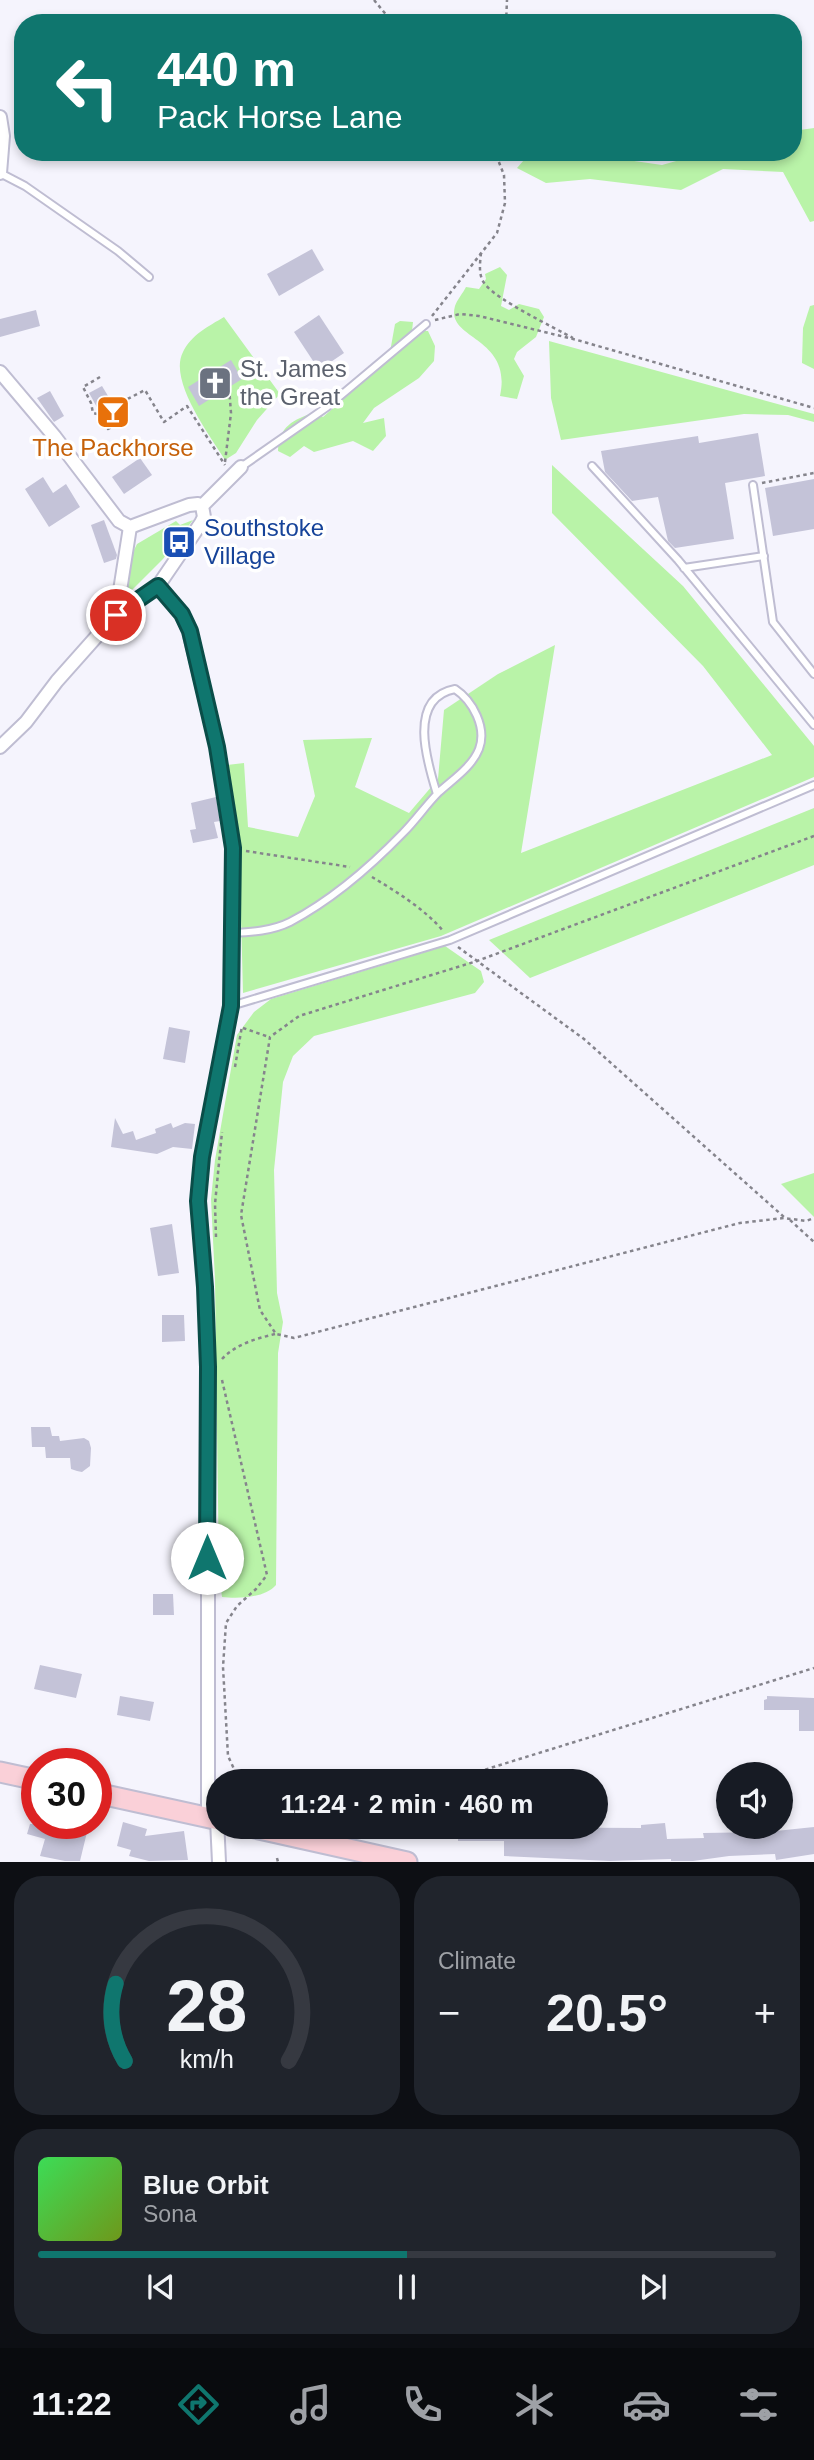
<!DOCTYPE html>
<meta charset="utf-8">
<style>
body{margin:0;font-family:Helvetica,sans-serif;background:#20242c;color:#f1f3f6;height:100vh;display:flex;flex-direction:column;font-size:26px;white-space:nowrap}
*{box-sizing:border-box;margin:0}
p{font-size:23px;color:#9ea1a6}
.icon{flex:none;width:38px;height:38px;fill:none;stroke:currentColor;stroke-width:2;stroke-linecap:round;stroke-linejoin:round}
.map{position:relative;height:1862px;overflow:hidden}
.sheet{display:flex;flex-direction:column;gap:14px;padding:14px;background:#0d0f14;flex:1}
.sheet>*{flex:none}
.guide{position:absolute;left:14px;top:14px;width:788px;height:147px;border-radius:28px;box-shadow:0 4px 10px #0003;background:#0f766e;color:#fff;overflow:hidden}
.controls{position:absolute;left:716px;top:1762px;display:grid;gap:14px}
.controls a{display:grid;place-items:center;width:77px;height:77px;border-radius:50%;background:#171b24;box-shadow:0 4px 10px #0003;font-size:35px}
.speed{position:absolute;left:21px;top:1748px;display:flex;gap:14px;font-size:35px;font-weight:700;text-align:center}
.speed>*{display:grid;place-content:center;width:91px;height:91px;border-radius:50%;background:#171b24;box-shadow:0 4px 10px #0003;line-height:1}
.speed .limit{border:10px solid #d22;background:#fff;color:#111}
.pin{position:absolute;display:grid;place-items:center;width:60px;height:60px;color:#fff;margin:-30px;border:4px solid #fff;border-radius:50%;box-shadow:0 2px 7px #0007}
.me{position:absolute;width:77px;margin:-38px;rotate:0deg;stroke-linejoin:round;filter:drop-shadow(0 0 5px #0008)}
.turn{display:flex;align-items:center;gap:24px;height:147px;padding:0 28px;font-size:32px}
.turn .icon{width:91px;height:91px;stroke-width:2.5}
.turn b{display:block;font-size:49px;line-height:60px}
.big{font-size:52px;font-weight:700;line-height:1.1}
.sheet .card{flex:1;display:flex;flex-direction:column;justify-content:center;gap:10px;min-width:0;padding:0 24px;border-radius:28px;background:#20242c}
.sheet .dial{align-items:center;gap:0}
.dial svg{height:182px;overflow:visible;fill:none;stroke:#363941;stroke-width:7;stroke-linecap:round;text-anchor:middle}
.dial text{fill:#f1f3f6;stroke:none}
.song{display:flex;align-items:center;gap:21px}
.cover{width:84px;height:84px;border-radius:10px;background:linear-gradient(135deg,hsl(130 70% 55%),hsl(80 70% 35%))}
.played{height:7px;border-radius:4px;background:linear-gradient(90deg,#0f766e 50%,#363941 50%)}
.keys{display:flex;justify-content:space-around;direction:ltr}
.heat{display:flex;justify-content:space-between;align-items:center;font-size:38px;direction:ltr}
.sheet .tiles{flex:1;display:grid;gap:14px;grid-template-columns:1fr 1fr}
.card:last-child{grid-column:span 2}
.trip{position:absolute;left:206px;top:1769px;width:402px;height:70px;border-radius:35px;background:#171b24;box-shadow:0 4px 10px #0003;font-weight:700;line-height:70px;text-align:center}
.tabs{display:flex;height:112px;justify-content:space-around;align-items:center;background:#090b0e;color:#9ea1a6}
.tabs .icon{width:49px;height:49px}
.tabs .selected{color:#0f766e}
.tabs b{font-size:32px;color:#f1f3f6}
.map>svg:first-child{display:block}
.green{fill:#b9f3a8}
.building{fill:#c4c3d8}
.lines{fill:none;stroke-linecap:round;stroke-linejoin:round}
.lane-casing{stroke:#bfbdd2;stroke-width:10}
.street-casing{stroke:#bfbdd2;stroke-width:16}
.secondary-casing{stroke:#bfbdd2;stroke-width:23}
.path{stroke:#85848c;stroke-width:2.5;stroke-dasharray:3.5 3.5;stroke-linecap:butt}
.lane{stroke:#fff;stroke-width:6}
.street{stroke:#fff;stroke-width:12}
.secondary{stroke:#fad0d8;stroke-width:19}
.route-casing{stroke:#0a4d48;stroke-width:18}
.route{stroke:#0f766e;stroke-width:12}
.labels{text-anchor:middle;stroke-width:7;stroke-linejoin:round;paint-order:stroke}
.worship-label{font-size:24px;fill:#5b616d;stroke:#fff;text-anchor:start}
.food-label{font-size:24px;fill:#c56008;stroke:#fff}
.transit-label{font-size:24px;fill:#164399;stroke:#fff;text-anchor:start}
</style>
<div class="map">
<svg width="814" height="1862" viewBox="0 0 814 1862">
<rect width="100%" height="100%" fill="#f5f4fd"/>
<g class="green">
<path d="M814,128V221L810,222L783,172L723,169L681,190L590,179L546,183L517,168L531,152H572L662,165L708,152H793V131Z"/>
<path d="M500,267L507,275L501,306L509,310L519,304L539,309L544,317L536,337L517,352L514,359L524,376L517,399L500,396C513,336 445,340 455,306C457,300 463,293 466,287L479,289L486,279L485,274Z"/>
<path d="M814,305V369L802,363L803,328L810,306Z"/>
<path d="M224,317L280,394L257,420L236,453L225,460C210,436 168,380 183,352C191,335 209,326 224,317Z"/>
<path d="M400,321L413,322L412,331H428L435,346L434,361L419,378L374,408L363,423L384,418L386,436L373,451L353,441L314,452L304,446L290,457L278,451C279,426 293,420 315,412L323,417L356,388L368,371L390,352L395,324Z"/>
<path d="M549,341L814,414V422L788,415L744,414L561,440L551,398Z"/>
<path d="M552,465L683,586L814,746V777L441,936L243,993L239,842L227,765L244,763L248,827L298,837L315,796L303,740L372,738L355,787L409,813L438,779L444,710L498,674L555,645L521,853L772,755L703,666L552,513Z"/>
<path d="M193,520L163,559L124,598L131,556L137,544L176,521L180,525Z"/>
<path d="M814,808V865L530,978L489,940Z"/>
<path d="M445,946L481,971L484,982L475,993L314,1036L293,1056L283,1082L274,1170L277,1293L283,1322L278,1353L276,1585C265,1598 238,1599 222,1597L219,1574L215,1280L211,1199L215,1160L237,1035L254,1012L271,999Z"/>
<path d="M814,1173V1217L781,1184Z"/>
</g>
<g class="building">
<path d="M312,249L324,270L279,296L267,274Z"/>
<path d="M36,310L40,326L0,337V319Z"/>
<path d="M319,315L344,353L319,370L294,332Z"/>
<path d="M231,360L242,379L199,406L188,387Z"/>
<path d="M102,386L122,419L108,427L89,393Z"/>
<path d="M50,391L64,416L54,422L37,398Z"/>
<path d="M758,433L765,476L725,483L734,539L675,548L668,541L658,497L632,501L605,472L601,451L698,436L699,443Z"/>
<path d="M140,458L152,475L124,494L112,477Z"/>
<path d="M43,477L53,493L66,484L80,507L49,527L25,489Z"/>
<path d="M814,479V529L773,536L765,488Z"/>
<path d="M104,520L117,555L116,559L104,563L91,525Z"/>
<path d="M216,797L220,821L214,822L218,838L193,843L190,830L196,829L191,803Z"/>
<path d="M169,1027L190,1031L185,1063L163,1059Z"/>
<path d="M115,1118L123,1134L133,1131L136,1140L156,1133L155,1129L171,1123L173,1128L185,1123L195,1124L192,1149L173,1147L157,1154L111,1147Z"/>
<path d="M172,1224L179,1273L158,1276L150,1228Z"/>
<path d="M162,1315H184L185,1341L162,1342Z"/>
<path d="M31,1427H50L52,1436H59L60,1441L84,1438L89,1441L91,1448L90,1466L82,1472L77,1471L71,1469L70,1458H46L45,1447H32Z"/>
<path d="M153,1594H173L174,1615H153Z"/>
<path d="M40,1665L82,1674L76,1698L34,1689Z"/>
<path d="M120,1696L154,1702L150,1721L117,1715Z"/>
<path d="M767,1696L814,1698V1731H799V1710H764V1700L767,1699Z"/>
<path d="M123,1822L147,1829L145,1836L184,1831L188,1860L149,1861L129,1856L131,1850L117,1846Z"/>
<path d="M665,1823L667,1839L704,1838L703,1833L766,1832L814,1827V1854L776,1860L775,1854L729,1856L693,1861H671V1859L610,1861L504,1856V1841H458V1827L641,1828V1825Z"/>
<path d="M30,1824H69L88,1828L80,1861H65L40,1856L45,1839L27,1834Z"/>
</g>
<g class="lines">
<g class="lane-casing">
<g id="lane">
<path d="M0,173L25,186L118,251L149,277"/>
<path d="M592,466L678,560L814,725"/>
<path d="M241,467L327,407L426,324"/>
<path d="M753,485L773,622L814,674"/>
<path d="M684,568L764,556"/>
<path d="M232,933C251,932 272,931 290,922C332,900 370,867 403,833C416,820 426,805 439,792C452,780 472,767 479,749C487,728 473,701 455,689C407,698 427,762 437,794"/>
<path d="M231,1006L450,940L814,785"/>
</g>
</g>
<g class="street-casing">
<g id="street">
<path d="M0,117L3,136L0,173"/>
<path d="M0,372L55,437L119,521L130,527L189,505L198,504L202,506"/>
<path d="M158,586L182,614L189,631L217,747L233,848L231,1006L202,1157L198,1201L205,1287L208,1367V1817"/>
<path d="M116,616L130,527"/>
<path d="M0,747L26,722L57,681L105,627L116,616L158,586L201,523L204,517L202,506L241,467"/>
<path d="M217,1820L219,1862"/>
</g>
</g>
<g class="secondary-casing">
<g id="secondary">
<path d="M0,1772L37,1780"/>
<path d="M96,1793L219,1820"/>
<path d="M250,1827L407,1862"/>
</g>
</g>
<g class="path">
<path d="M374,0L393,23"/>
<path d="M506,23L507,0"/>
<path d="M481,253C480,263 478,276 485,284C495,299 555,328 573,338"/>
<path d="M432,316L497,233L505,203L504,175L495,152"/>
<path d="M435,320L460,314L479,316L577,340L814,408"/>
<path d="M100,377L83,387L91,403L93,413L97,414L108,429L124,420L116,405L145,390L164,422L187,406L225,465"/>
<path d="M225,462L231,413L229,387"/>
<path d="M762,483L814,473"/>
<path d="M814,836L477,961L299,1016L270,1037L241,1215L260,1310L276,1334L294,1338L740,1223L784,1218L806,1221L814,1218"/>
<path d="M246,851L350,867"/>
<path d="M372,877C397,892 426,910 444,932"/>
<path d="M458,947L584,1039L784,1217"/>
<path d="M243,1028L269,1037"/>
<path d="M235,1067L242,1026"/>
<path d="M790,1220L814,1242"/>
<path d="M216,1237L215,1204L222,1132"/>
<path d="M222,1359C236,1344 255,1339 275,1334"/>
<path d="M222,1380L267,1575L256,1589L237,1606L226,1623L223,1667L228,1756L235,1771L243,1782"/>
<path d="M445,1782L814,1668"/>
<path d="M277,1858L278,1862"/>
</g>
<use href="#lane" class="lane"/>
<use href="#street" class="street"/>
<use href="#secondary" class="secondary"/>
</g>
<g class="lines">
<g class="route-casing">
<path id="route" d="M116,615L158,586L182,614L190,631L217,747L233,848L231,1006L202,1157L198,1201L205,1287L208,1367L207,1558"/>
</g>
<use href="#route" class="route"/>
</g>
<defs>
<g id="church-square" transform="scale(1.75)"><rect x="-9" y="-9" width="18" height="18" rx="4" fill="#6b7280" stroke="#fff"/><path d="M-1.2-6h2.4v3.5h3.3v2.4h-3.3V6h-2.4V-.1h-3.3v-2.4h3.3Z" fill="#fff"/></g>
<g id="bar-square" transform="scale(1.75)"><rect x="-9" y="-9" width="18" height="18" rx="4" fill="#e8710a" stroke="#fff"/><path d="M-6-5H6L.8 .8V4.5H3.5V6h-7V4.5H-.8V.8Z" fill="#fff"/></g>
<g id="bus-square" transform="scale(1.75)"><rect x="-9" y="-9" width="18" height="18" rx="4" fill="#1a4fb4" stroke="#fff"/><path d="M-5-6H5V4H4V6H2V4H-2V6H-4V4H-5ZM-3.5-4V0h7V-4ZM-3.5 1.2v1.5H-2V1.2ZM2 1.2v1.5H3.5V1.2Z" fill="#fff"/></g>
</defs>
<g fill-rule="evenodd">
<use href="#church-square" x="215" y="383"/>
<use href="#bar-square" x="113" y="412"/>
<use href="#bus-square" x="179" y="542"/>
</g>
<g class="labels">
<g class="worship-label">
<text x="240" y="377">St. James<tspan x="240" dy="28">the Great</tspan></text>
</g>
<g class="food-label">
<text x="113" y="456">The Packhorse</text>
</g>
<g class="transit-label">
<text x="204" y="536">Southstoke<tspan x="204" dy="28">Village</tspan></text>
</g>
</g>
</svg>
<div class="controls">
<a><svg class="icon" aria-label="sound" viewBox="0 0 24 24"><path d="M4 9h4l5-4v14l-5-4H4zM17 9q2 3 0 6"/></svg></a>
</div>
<div class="speed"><div class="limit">30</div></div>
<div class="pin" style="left:116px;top:615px;background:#d93025"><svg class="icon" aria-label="arrive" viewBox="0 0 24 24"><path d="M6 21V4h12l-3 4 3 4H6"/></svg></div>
<svg class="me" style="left:207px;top:1558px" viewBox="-20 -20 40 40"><circle r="19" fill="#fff"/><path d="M0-13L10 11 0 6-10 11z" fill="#0f766e"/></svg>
<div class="trip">11:24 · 2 min · 460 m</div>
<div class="guide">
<div class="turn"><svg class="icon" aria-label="left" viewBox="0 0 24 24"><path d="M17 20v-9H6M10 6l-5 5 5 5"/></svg><div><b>440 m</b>Pack Horse Lane</div></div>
</div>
</div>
<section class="sheet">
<div class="tiles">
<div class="card dial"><svg viewBox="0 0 100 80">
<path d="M14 69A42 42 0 1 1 86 69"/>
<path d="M14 69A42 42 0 0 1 10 35" stroke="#0f766e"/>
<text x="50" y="56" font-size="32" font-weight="700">28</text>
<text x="50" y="72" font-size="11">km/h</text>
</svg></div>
<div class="card"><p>Climate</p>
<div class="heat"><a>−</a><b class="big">20.5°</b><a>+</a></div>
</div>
<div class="card">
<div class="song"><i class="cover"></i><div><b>Blue Orbit</b><p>Sona</p></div></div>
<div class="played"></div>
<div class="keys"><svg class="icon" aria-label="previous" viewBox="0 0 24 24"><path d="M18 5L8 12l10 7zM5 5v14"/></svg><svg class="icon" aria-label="pause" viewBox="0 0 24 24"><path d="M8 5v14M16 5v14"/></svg><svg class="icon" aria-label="next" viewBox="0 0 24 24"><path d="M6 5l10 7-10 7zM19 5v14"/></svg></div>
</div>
</div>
</section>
<nav class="tabs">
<b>11:22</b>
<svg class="icon selected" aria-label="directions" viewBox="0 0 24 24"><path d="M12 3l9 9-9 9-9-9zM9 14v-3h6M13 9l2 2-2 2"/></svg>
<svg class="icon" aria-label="music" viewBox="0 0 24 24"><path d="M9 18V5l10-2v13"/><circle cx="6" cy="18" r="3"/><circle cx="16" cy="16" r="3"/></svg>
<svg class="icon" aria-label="phone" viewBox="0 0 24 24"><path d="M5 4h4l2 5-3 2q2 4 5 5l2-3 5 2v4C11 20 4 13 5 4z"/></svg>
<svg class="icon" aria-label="climate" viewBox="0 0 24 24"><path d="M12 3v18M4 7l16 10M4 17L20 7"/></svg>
<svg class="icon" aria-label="car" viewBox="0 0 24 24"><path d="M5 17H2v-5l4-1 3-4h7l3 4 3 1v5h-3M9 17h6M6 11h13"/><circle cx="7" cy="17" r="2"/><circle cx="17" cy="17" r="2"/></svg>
<svg class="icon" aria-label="filters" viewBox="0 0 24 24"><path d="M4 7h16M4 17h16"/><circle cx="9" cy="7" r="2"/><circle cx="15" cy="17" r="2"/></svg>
</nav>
